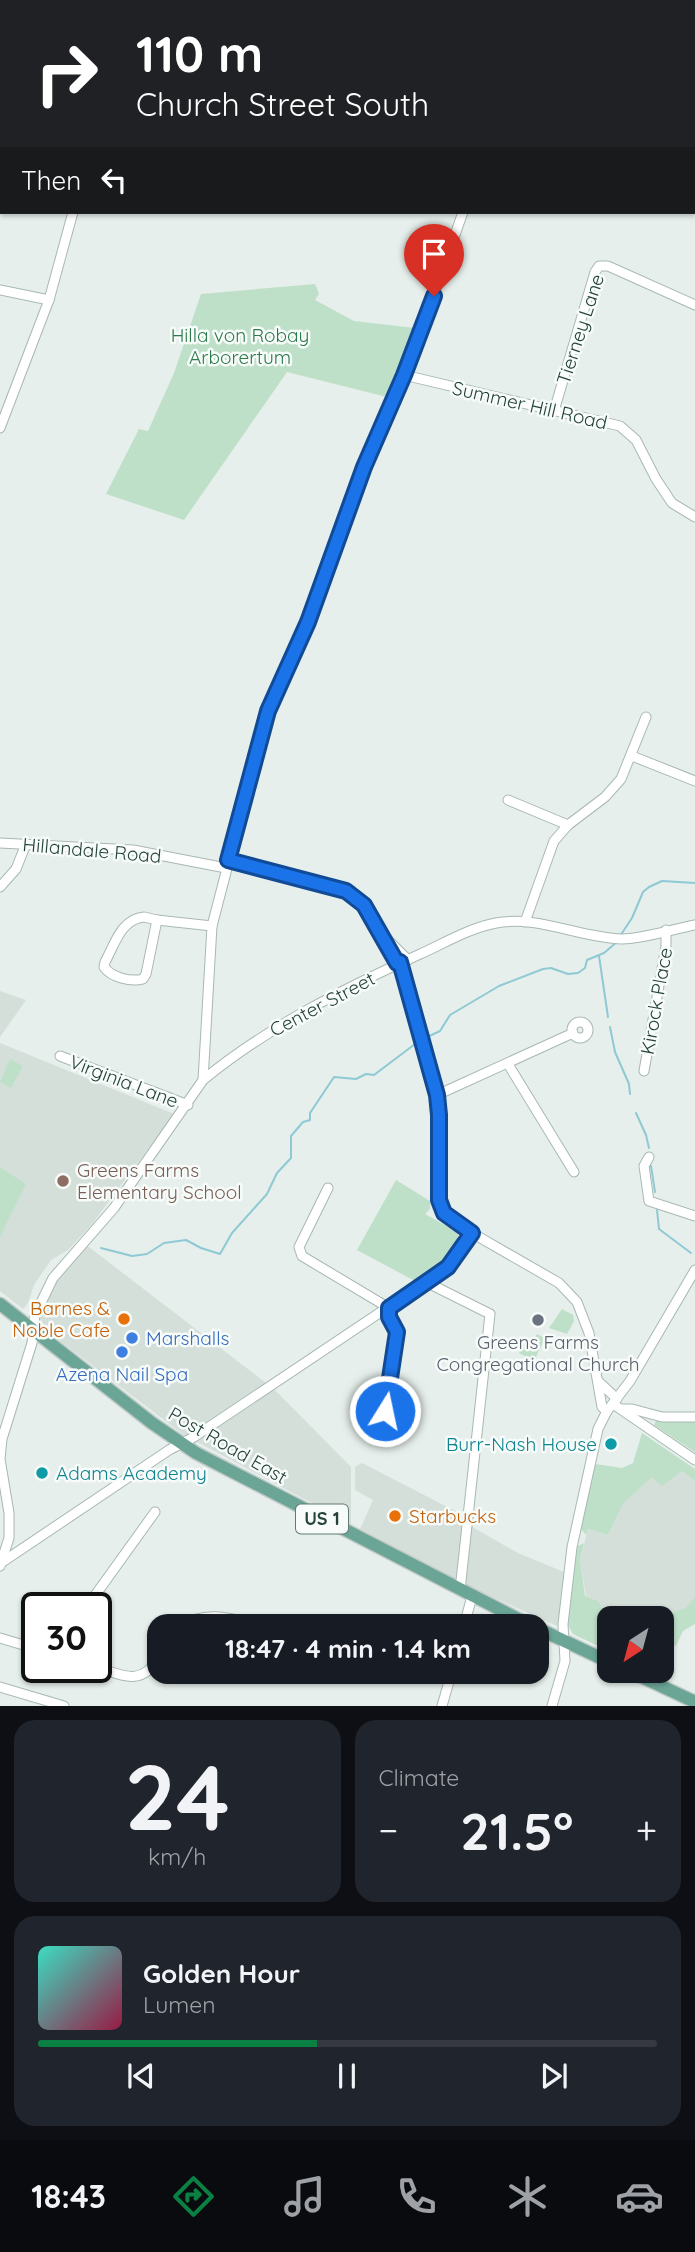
<!DOCTYPE html>
<meta charset="utf-8">
<style>
body{margin:0;font-family:Quicksand,sans-serif;background:#20242c;color:#f1f3f6;height:100vh;display:flex;flex-direction:column;font-size:26px;white-space:nowrap}
*{box-sizing:border-box;margin:0}
p{font-size:23px;color:#9ea1a6}
.icon{flex:none;width:38px;height:38px;fill:none;stroke:currentColor;stroke-width:2;stroke-linecap:round;stroke-linejoin:round}
.map{position:relative;height:1706px;overflow:hidden}
.side{display:flex;flex-direction:column;gap:14px;padding:14px;background:#0d0f14;flex:1}
.side>*{flex:none}
.banner{position:absolute;left:0px;top:0px;width:696px;height:214px;box-shadow:0 2px 5px #0004;background:#202124;color:#fff;overflow:hidden}
.needle{width:46px;rotate:216deg}
.buttons{position:absolute;left:597px;top:1606px;display:grid;gap:14px}
.buttons a{display:grid;place-items:center;width:77px;height:77px;border-radius:14px;background:#171b24;box-shadow:0 2px 5px #0004;font-size:35px}
.speed{position:absolute;left:21px;top:1592px;display:flex;gap:14px;font-size:35px;font-weight:700;text-align:center}
.speed>*{display:grid;place-content:center;width:91px;height:91px;border-radius:50%;background:#171b24;box-shadow:0 2px 5px #0004;line-height:1}
.speed .limit{border:4px solid #111;border-radius:10px;background:#fff;color:#111}
.pin{position:absolute;display:grid;place-items:center;width:60px;height:60px;color:#fff;margin:-72px -30px;border-radius:50% 50% 50% 0;rotate:-45deg;box-shadow:0 0 7px #0007}
.pin .icon{rotate:45deg}
.me{position:absolute;width:77px;margin:-38px;rotate:10deg;stroke-linejoin:round;filter:drop-shadow(0 0 5px #0008)}
.turn{display:flex;align-items:center;gap:24px;height:147px;padding:0 21px;font-size:32px}
.turn .icon{width:91px;height:91px;stroke-width:2.5}
.turn b{display:block;font-size:49px;line-height:60px}
.then{display:flex;align-items:center;height:66px;padding:0 21px;background:#0003;gap:14px;font-size:26px}
.big{font-size:52px;font-weight:700;line-height:1.1}
.side .card{flex:1;display:flex;flex-direction:column;justify-content:center;gap:10px;min-width:0;padding:0 24px;border-radius:21px;background:#20242c}
.side .dial{align-items:center;gap:0}
.dial b{font-size:91px;line-height:1}
.song{display:flex;align-items:center;gap:21px}
.cover{width:84px;height:84px;border-radius:10px;background:linear-gradient(135deg,hsl(170 70% 55%),hsl(340 70% 35%))}
.played{height:7px;border-radius:4px;background:linear-gradient(90deg,#0b8043 45%,#363941 45%)}
.keys{display:flex;justify-content:space-around;direction:ltr}
.heat{display:flex;justify-content:space-between;align-items:center;font-size:38px;direction:ltr}
.side .tiles{flex:1;display:grid;gap:14px;grid-template-columns:1fr 1fr}
.card:last-child{grid-column:span 2}
.trip{position:absolute;left:147px;top:1614px;width:402px;height:70px;border-radius:21px;background:#171b24;box-shadow:0 2px 5px #0004;font-weight:700;line-height:70px;text-align:center}
.menu{display:flex;height:112px;justify-content:space-around;align-items:center;background:#090b0e;color:#9ea1a6}
.menu .icon{width:49px;height:49px}
.menu .selected{color:#0b8043}
.menu b{font-size:32px;color:#f1f3f6}
.map>svg:first-child{display:block}
.built{fill:#d4dfda}
.green{fill:#bfe0c8}
.lines{fill:none;stroke-linecap:round;stroke-linejoin:round}
.stream{stroke:#8ec9d4;stroke-width:2}
.minor-casing{stroke:#a8b8b2;stroke-width:11}
.major-casing{stroke:#c2cac8;stroke-width:15}
.minor{stroke:#fff;stroke-width:9}
.major{stroke:#6aa596;stroke-width:12}
.route-casing{stroke:#114b97;stroke-width:18}
.route{stroke:#1a73e8;stroke-width:12}
.education-dot{fill:#8d6e63;stroke:#f7fbf9;stroke-width:2.5}
.food-dot{fill:#e8710a;stroke:#f7fbf9;stroke-width:2.5}
.worship-dot{fill:#6b7280;stroke:#f7fbf9;stroke-width:2.5}
.shop-dot{fill:#3f7fe0;stroke:#f7fbf9;stroke-width:2.5}
.culture-dot{fill:#0f9aa8;stroke:#f7fbf9;stroke-width:2.5}
.labels{text-anchor:middle;stroke-width:5;stroke-linejoin:round;paint-order:stroke}
.shield{fill:#f7fbf9;stroke:#637a73;stroke-width:2}
.shield-label{font-size:18px;font-weight:bold;fill:#24423a}
.street-label{font-size:19px;fill:#24423a;stroke:#f7fbf9}
.park-label{font-size:19px;fill:#2d7a4b;stroke:#f7fbf9}
.education-label{font-size:19px;fill:#785e54;stroke:#f7fbf9;text-anchor:start}
.food-label{font-size:19px;fill:#c56008;stroke:#f7fbf9;text-anchor:end}
.shop-label{font-size:19px;fill:#366cbe;stroke:#f7fbf9;text-anchor:start}
.worship-label{font-size:19px;fill:#5b616d;stroke:#f7fbf9}
.culture-label{font-size:19px;fill:#0d838f;stroke:#f7fbf9;text-anchor:end}
</style>
<div class="map">
<svg width="695" height="1706" viewBox="0 0 695 1706">
<rect width="100%" height="100%" fill="#e6efeb"/>
<g class="built">
<path d="M0,991L26,1000L0,1037Z"/>
<path d="M0,1043L174,1114L92,1224L68,1250L51,1260L34,1285L28,1303L23,1309L0,1291Z"/>
<path d="M85,1244L274,1389L351,1467V1524L184,1435L43,1328L40,1319L50,1288Z"/>
<path d="M362,1463L463,1515L474,1528L518,1553L564,1572L560,1618L557,1626L468,1586L360,1529L373,1500L355,1490V1467Z"/>
<path d="M682,1471L695,1481V1597L685,1608L669,1613L662,1635V1619H609V1622L605,1618L599,1601L586,1596L580,1560L588,1529L608,1535L623,1504L653,1476Z"/>
</g>
<g class="green">
<path d="M315,284L319,294L315,300L354,321L415,328L387,397L287,372L184,520L106,494L139,429L148,431L174,373L201,294Z"/>
<path d="M10,1059L23,1066L11,1088L0,1082Z"/>
<path d="M0,1167L26,1184L0,1237Z"/>
<path d="M396,1180L430,1201V1209L425,1214L459,1233C450,1264 444,1268 415,1281L357,1250Z"/>
<path d="M562,1309L573,1315L574,1321L567,1334L549,1328Z"/>
<path d="M537,1334L545,1338L534,1361L519,1353L523,1344L530,1347Z"/>
<path d="M656,1421H695V1452L654,1425Z"/>
<path d="M642,1433L695,1469V1481L682,1471L662,1486L652,1477L623,1504L608,1535L588,1529L586,1535L581,1529L595,1464L622,1468L633,1463Z"/>
<path d="M584,1543L580,1560L585,1596L599,1601L605,1618L609,1622V1651L573,1634L568,1625L576,1555L578,1546Z"/>
<path d="M695,1597V1624L683,1631L676,1646L662,1639L669,1613L685,1608Z"/>
</g>
<g class="lines">
<g class="stream">
<path d="M620,936L632,918L643,892L649,887L662,881L695,883"/>
<path d="M599,956L608,1017"/>
<path d="M610,1027L615,1052L629,1084L630,1094"/>
<path d="M423,1039L440,1031L450,1015L499,986L543,969L551,968L568,974L578,973L585,968L587,960L604,953L618,941"/>
<path d="M636,1113L646,1135L649,1148"/>
<path d="M651,1166L655,1192"/>
<path d="M657,1210L659,1229L691,1253"/>
<path d="M101,1248L132,1256L147,1254L164,1243L186,1240L201,1248L220,1254L232,1233L267,1194L277,1173L291,1158V1136L303,1122L310,1120V1113L334,1077L356,1079L366,1074L374,1075L419,1041"/>
</g>
<g class="minor-casing">
<g id="minor">
<path d="M125,0L136,2"/>
<path d="M521,2V0"/>
<path d="M0,290L49,300"/>
<path d="M404,375L620,426L636,440L656,479L672,503L695,517"/>
<path d="M554,411L595,272L599,266H608L695,305"/>
<path d="M0,428L49,300L73,212"/>
<path d="M632,756L695,781"/>
<path d="M508,800L568,825L605,797L621,779L646,717"/>
<path d="M0,843L133,850L226,868"/>
<path d="M228,860L346,891L364,905L397,963"/>
<path d="M0,887L16,869L26,844"/>
<path d="M144,917L157,920L146,974L143,979C131,982 112,978 104,967L105,962C115,944 121,919 144,917Z"/>
<path d="M157,920L212,926"/>
<path d="M525,922L554,841L568,825"/>
<path d="M389,941L408,960"/>
<path d="M400,962L437,1095L439,1115L438,1190L441,1207L450,1219L472,1233L559,1283L577,1302L589,1333L602,1407L607,1411"/>
<circle cx="580" cy="1030" r="8"/>
<path d="M60,1056L188,1105"/>
<path d="M508,1064L574,1172"/>
<path d="M644,1071L666,946V930"/>
<path d="M203,1080C268,1027 341,990 418,955C443,944 469,928 496,923C538,915 580,938 622,939C642,939 674,929 695,925"/>
<path d="M437,1095L573,1033"/>
<path d="M649,1157L644,1166L649,1201L695,1216"/>
<path d="M328,1188L299,1247L302,1256L389,1308V1317L397,1332L382,1431"/>
<path d="M426,1282L490,1314L460,1590"/>
<path d="M598,1381L617,1399"/>
<path d="M613,1404L695,1460"/>
<path d="M622,1409H632L662,1417H695"/>
<path d="M1,1563L169,1450L194,1437L448,1267L472,1233"/>
<path d="M0,1566L9,1538V1513L0,1459L2,1439L32,1343L35,1315L53,1278L114,1208L203,1080L212,926L268,711L308,622L364,467L425,320L463,212"/>
<path d="M86,1608L155,1512"/>
<path d="M184,1626C206,1608 239,1621 264,1626"/>
<path d="M464,1626L472,1596"/>
<path d="M0,1638L37,1649"/>
<path d="M96,1667C125,1676 139,1686 159,1659"/>
<path d="M0,1687L64,1706"/>
<path d="M442,1706L452,1671"/>
<path d="M552,1706L565,1661L563,1624L572,1547L598,1429L607,1411L630,1381L695,1270"/>
</g>
</g>
<g class="major-casing">
<g id="major">
<path d="M0,1304L152,1423L196,1453L532,1626"/>
<path d="M537,1628L609,1662"/>
<path d="M629,1671L695,1702"/>
</g>
</g>
<use href="#minor" class="minor"/>
<use href="#major" class="major"/>
</g>
<g class="lines">
<g class="route-casing">
<path id="route" d="M385,1411L397,1332L389,1317V1308L448,1267L472,1233L444,1213L439,1200V1115L437,1095L400,962L397,963L364,905L346,891L228,860L268,711L308,622L364,467L404,375L434,296"/>
</g>
<use href="#route" class="route"/>
</g>
<circle class="education-dot" cx="63" cy="1181" r="7"/>
<g class="food-dot">
<circle cx="124" cy="1319" r="7"/>
<circle cx="395" cy="1516" r="7"/>
</g>
<circle class="worship-dot" cx="538" cy="1320" r="7"/>
<g class="shop-dot">
<circle cx="132" cy="1338" r="7"/>
<circle cx="122" cy="1352" r="7"/>
</g>
<g class="culture-dot">
<circle cx="611" cy="1444" r="7"/>
<circle cx="42" cy="1473" r="7"/>
</g>
<g class="labels">
<rect class="shield" x="296" y="1504.5" width="52" height="29" rx="5"/>
<g class="shield-label">
<text x="322" y="1525">US 1</text>
</g>
<g class="street-label">
<text transform="translate(580 329) rotate(-72)" y="7">Tierney Lane</text>
<text transform="translate(530 405) rotate(13)" y="7">Summer Hill Road</text>
<text transform="translate(92 850) rotate(5)" y="7">Hillandale Road</text>
<text transform="translate(656 1001) rotate(-80)" y="7">Kirock Place</text>
<text transform="translate(322 1004) rotate(-28)" y="7">Center Street</text>
<text transform="translate(124 1081) rotate(21)" y="7">Virginia Lane</text>
<text transform="translate(228 1445) rotate(30)" y="7">Post Road East</text>
</g>
<g class="park-label">
<text x="240" y="342">Hilla von Robay<tspan x="240" dy="22">Arborertum</tspan></text>
</g>
<g class="education-label">
<text x="77" y="1177">Greens Farms<tspan x="77" dy="22">Elementary School</tspan></text>
</g>
<g class="food-label">
<text x="110" y="1315">Barnes &amp;<tspan x="110" dy="22">Noble Cafe</tspan></text>
<text x="409" y="1523" text-anchor="start">Starbucks</text>
</g>
<g class="shop-label">
<text x="146" y="1345">Marshalls</text>
<text x="122" y="1381" text-anchor="middle">Azena Nail Spa</text>
</g>
<g class="worship-label">
<text x="538" y="1349">Greens Farms<tspan x="538" dy="22">Congregational Church</tspan></text>
</g>
<g class="culture-label">
<text x="597" y="1451">Burr-Nash House</text>
<text x="56" y="1480" text-anchor="start">Adams Academy</text>
</g>
</g>
</svg>
<div class="buttons">
<a><svg class="needle" viewBox="-14 -14 28 28"><path d="M0-13l5 13h-10z" fill="#e53935"/><path d="M0 13l5-13h-10z" fill="#9ea1a6"/></svg></a>
</div>
<div class="speed"><div class="limit">30</div></div>
<div class="pin" style="left:434px;top:296px;background:#d93025"><svg class="icon" aria-label="arrive" viewBox="0 0 24 24"><path d="M6 21V4h12l-3 4 3 4H6"/></svg></div>
<svg class="me" style="left:385px;top:1411px" viewBox="-20 -20 40 40"><circle r="17" fill="#1a73e8" stroke="#fff" stroke-width="3"/><path d="M0-11L8 9 0 5-8 9z" fill="#fff"/></svg>
<div class="trip">18:47 · 4 min · 1.4 km</div>
<div class="banner">
<div class="turn"><svg class="icon" aria-label="right" viewBox="0 0 24 24"><path d="M7 20v-9h11M14 6l5 5-5 5"/></svg><div><b>110 m</b>Church Street South</div></div>
<div class="then">Then<svg class="icon" aria-label="left" viewBox="0 0 24 24"><path d="M17 20v-9H6M10 6l-5 5 5 5"/></svg></div>
</div>
</div>
<section class="side">
<div class="tiles">
<div class="card dial"><b>24</b><p>km/h</p></div>
<div class="card"><p>Climate</p>
<div class="heat"><a>−</a><b class="big">21.5°</b><a>+</a></div>
</div>
<div class="card">
<div class="song"><i class="cover"></i><div><b>Golden Hour</b><p>Lumen</p></div></div>
<div class="played"></div>
<div class="keys"><svg class="icon" aria-label="previous" viewBox="0 0 24 24"><path d="M18 5L8 12l10 7zM5 5v14"/></svg><svg class="icon" aria-label="pause" viewBox="0 0 24 24"><path d="M8 5v14M16 5v14"/></svg><svg class="icon" aria-label="next" viewBox="0 0 24 24"><path d="M6 5l10 7-10 7zM19 5v14"/></svg></div>
</div>
</div>
</section>
<nav class="menu">
<b>18:43</b>
<svg class="icon selected" aria-label="directions" viewBox="0 0 24 24"><path d="M12 3l9 9-9 9-9-9zM9 14v-3h6M13 9l2 2-2 2"/></svg>
<svg class="icon" aria-label="music" viewBox="0 0 24 24"><path d="M9 18V5l10-2v13"/><circle cx="6" cy="18" r="3"/><circle cx="16" cy="16" r="3"/></svg>
<svg class="icon" aria-label="phone" viewBox="0 0 24 24"><path d="M5 4h4l2 5-3 2q2 4 5 5l2-3 5 2v4C11 20 4 13 5 4z"/></svg>
<svg class="icon" aria-label="climate" viewBox="0 0 24 24"><path d="M12 3v18M4 7l16 10M4 17L20 7"/></svg>
<svg class="icon" aria-label="car" viewBox="0 0 24 24"><path d="M5 17H2v-5l4-1 3-4h7l3 4 3 1v5h-3M9 17h6M6 11h13"/><circle cx="7" cy="17" r="2"/><circle cx="17" cy="17" r="2"/></svg>
</nav>
